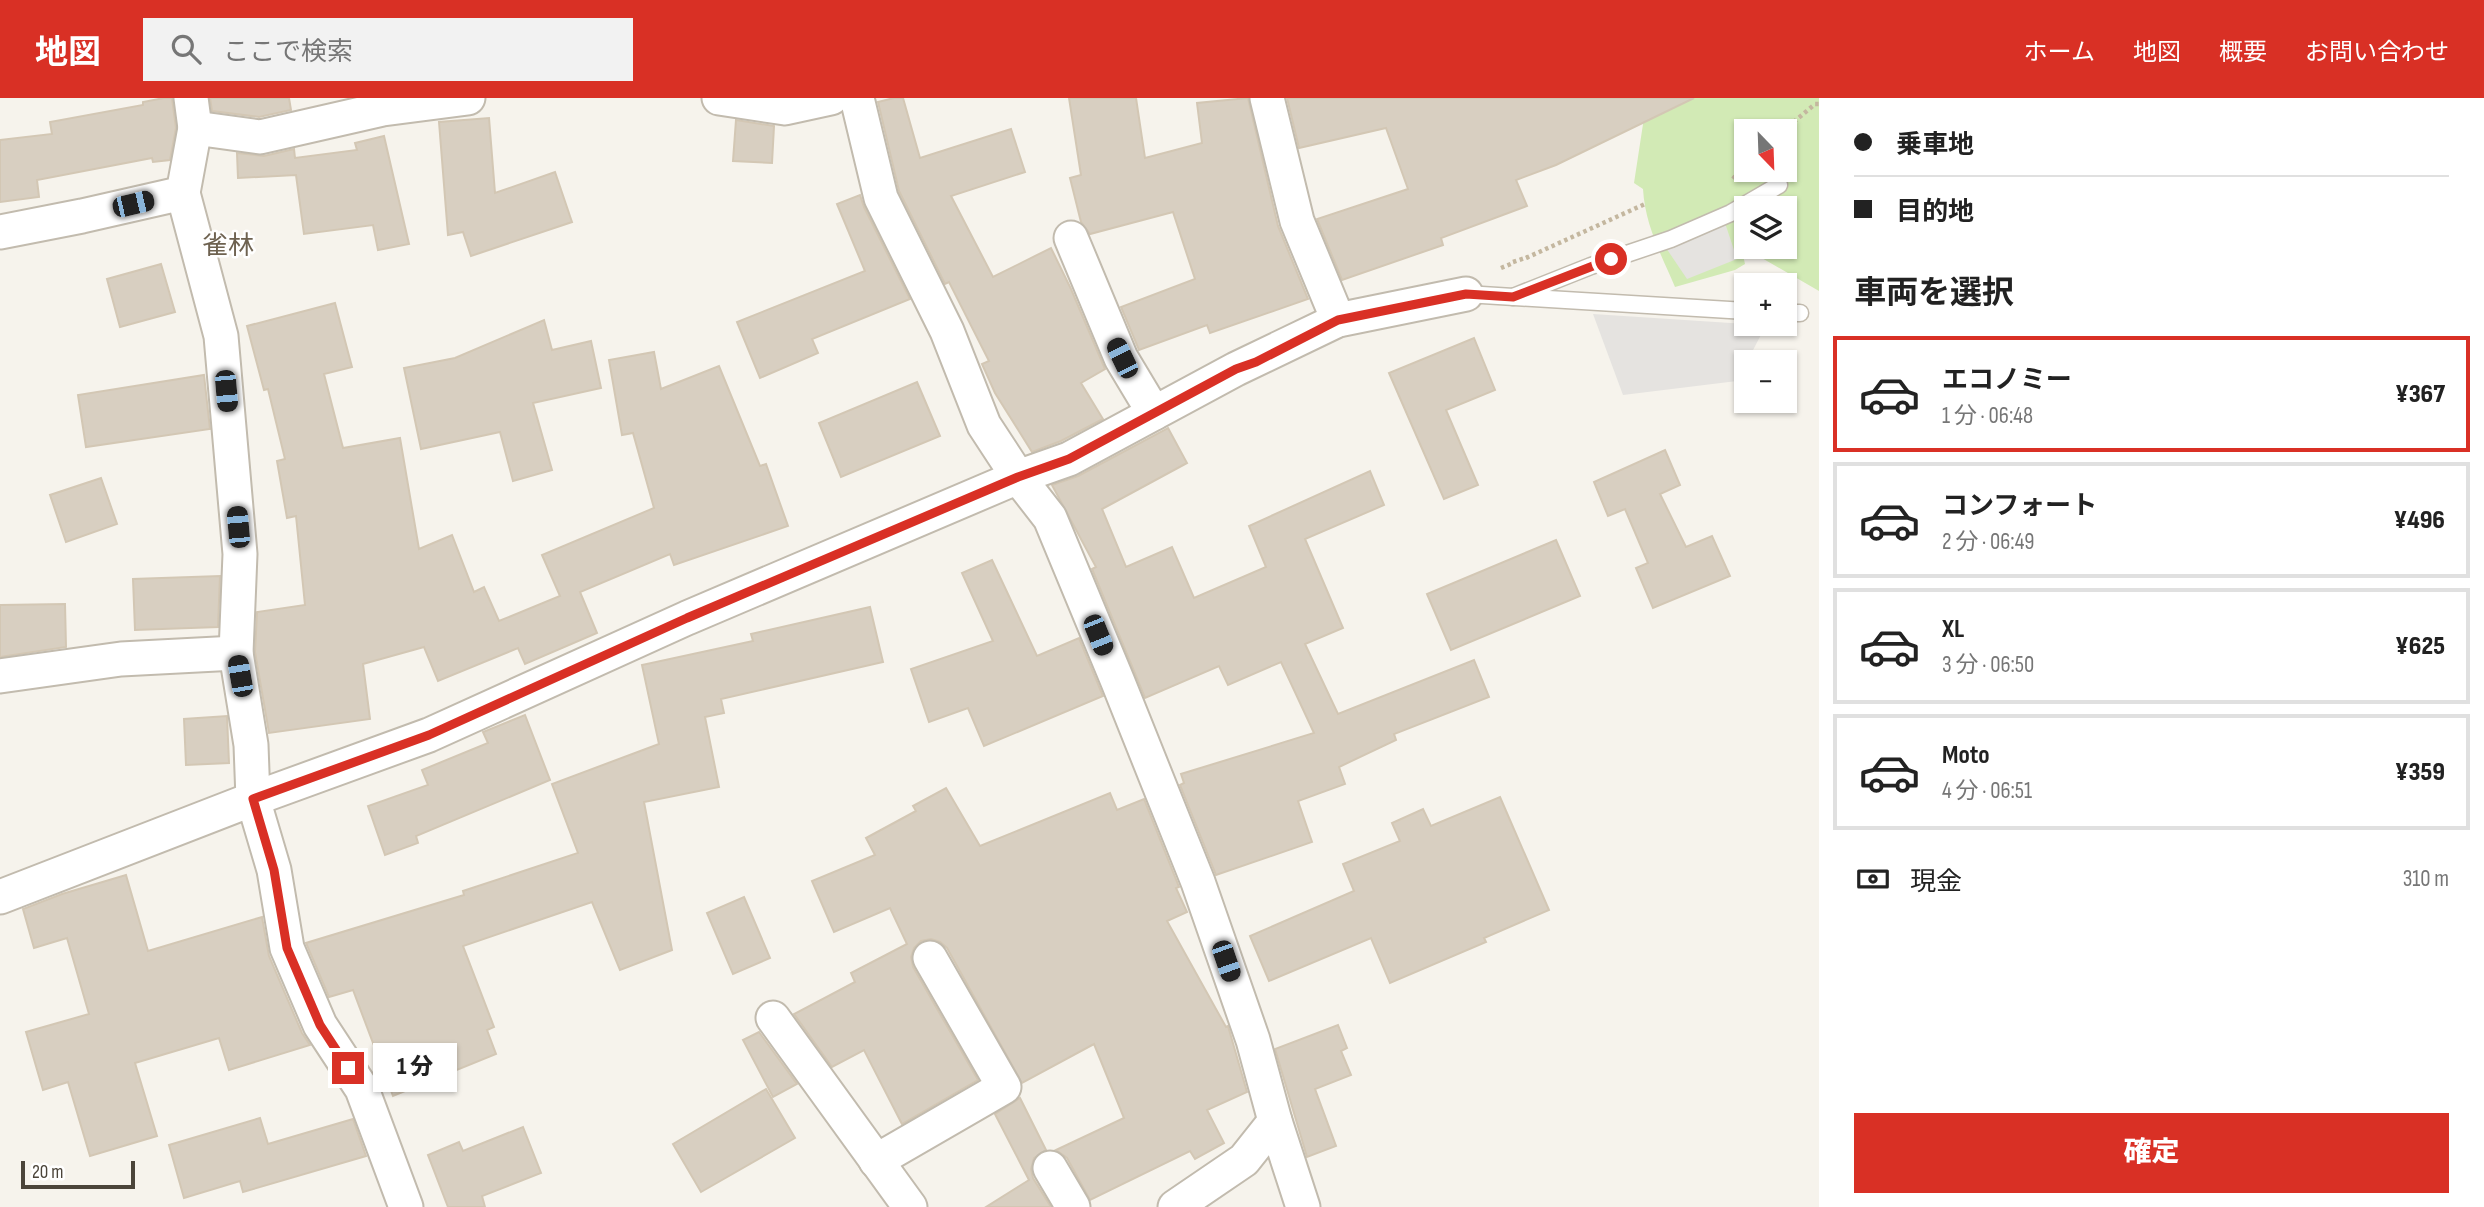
<!DOCTYPE html>
<html lang="ja">
<head>
<meta charset="utf-8">
<style>
	:root { --surface:#fff; --page:#f2f2f2; --text:#222; --muted:#767676; --line:#e0e0e0; --accent:#d93025 }
	body { margin:0; font-family:"Sofia Sans Condensed","Noto Sans JP",sans-serif; background:var(--page); color:var(--text); height:100vh; display:flex; flex-direction:column; font-size:26px; white-space:nowrap }
	* { box-sizing:border-box; margin:0 }
	p { font-size:23px; color:var(--muted) }
	.icon { flex:none; width:38px; height:38px; fill:none; stroke:currentColor; stroke-width:2; stroke-linecap:round; stroke-linejoin:round }
	.map { position:relative; flex:1; overflow:hidden }
	.panel { display:flex; flex-direction:column; background:var(--surface); width:665px }
	.panel>* { flex:none }
	.banner { display:grid; align-content:center; height:154px; padding:0 35px; background:var(--surface) }
	.needle { width:46px; rotate:157deg }
	.buttons { position:absolute; left:1734px; top:21px; display:grid; gap:14px }
	.buttons a { display:grid; place-items:center; width:63px; height:63px; border-radius:0px; background:var(--surface); box-shadow:0 2px 5px #0004; font-size:35px }
	.scale { position:absolute; left:21px; bottom:18px; width:114px; box-sizing:border-box; padding-left:7px; border:4px solid #4b4439; border-top:0; font-size:19px; line-height:24px; white-space:nowrap; color:#4b4439; -webkit-text-stroke:5px #fff; paint-order:stroke }
	.end { position:absolute; width:32px; height:32px; margin:-16px; border:9px solid #d93025; background:#fff; box-shadow:0 0 0 4px #fff }
	.from { border-radius:50% }
	.bubble { position:absolute; height:49px; border-radius:0px; background:var(--surface); box-shadow:0 2px 5px #0004; font-size:23px; font-weight:800; line-height:49px; text-align:center }
	.car { position:absolute; width:21px; height:42px; margin:-21px -10px; border-radius:9px; box-shadow:0 0 5px 2px #0007; background:linear-gradient(#222 24%,#8ab4d8 0 40%,#222 0 76%,#8ab4d8 0 86%,#222 0) }
	.banner b { display:flex; align-items:center; gap:24px; height:66px; font-size:26px }
	.banner b+b { border-top:2px solid var(--line) }
	.banner i { width:18px; height:18px; background:var(--text) }
	ul { padding:0; list-style:none }
	li { display:flex; align-items:center; gap:21px; height:116px; margin:0 14px 10px; padding:0 21px; border:4px solid var(--line); border-radius:0px }
	li div { flex:1 }
	li b { display:block; font-size:26px }
	li em { font-style:normal; font-weight:800 }
	li.current { border-color:var(--accent) }
	li>.icon { width:63px; height:63px; stroke-width:1.5 }
	h2 { padding:0 35px; font-size:32px; line-height:84px }
	.pay { display:flex; align-items:center; gap:18px; height:77px; padding:0 35px; font-size:26px }
	.pay p { margin-inline-start:auto }
	.cta { display:flex; gap:14px; margin-top:auto; padding:14px 35px }
	.cta a { flex:1; height:80px; border-radius:0px; background:var(--accent); color:#fff; font-size:28px; font-weight:800; line-height:80px; text-align:center }
	header { display:flex; align-items:center; gap:42px; box-sizing:border-box; height:98px; padding:0 35px; background:var(--accent); color:#fff }
	header strong { font-size:33px }
	nav { display:flex; gap:38px; margin-inline-start:auto; font-size:24px }
	.search { width:490px; height:63px; background:var(--page); display:flex; align-items:center; gap:18px; box-sizing:border-box; padding:0 24px; border-radius:0px; color:var(--muted); font-size:26px }
	main { display:flex; flex:1; min-height:0 }
	.map>svg:first-child { display:block }
	.green { fill:#d2eab5; fill-rule:evenodd }
	.parking { fill:#e5e3e0 }
	.building { fill:#d8cfc1; stroke:#d3c7b4; stroke-width:2 }
	.lines { fill:none; stroke-linecap:round; stroke-linejoin:round }
	.service-casing { stroke:#c2bbae; stroke-width:19 }
	.minor-casing { stroke:#c2bbae; stroke-width:37 }
	.path { stroke:#c4b79f; stroke-width:4.5; stroke-dasharray:3.5 3.5; stroke-linecap:butt }
	.service { stroke:#fff; stroke-width:16 }
	.minor { stroke:#fff; stroke-width:33 }
	.route { stroke:#d93025; stroke-width:9 }
	.labels { text-anchor:middle; stroke-width:5; stroke-linejoin:round; paint-order:stroke }
	.quarter-label { font-size:26px; fill:#6e6250; stroke:#fff }
</style>
</head>
<body>
<header>
<strong>地図</strong>
<div class="search"><svg class="icon" aria-label="search" viewBox="0 0 24 24"><circle cx="10" cy="10" r="6"/><path d="M15 15l6 6"/></svg>ここで検索</div>
<nav><a>ホーム</a><a>地図</a><a>概要</a><a>お問い合わせ</a></nav>
</header>
<main>
<div class="map">
<svg width="1819" height="1109" viewBox="0 0 1819 1109">
	<rect width="100%" height="100%" fill="#f6f3ec"/>
	<path class="green" d="M1647,0h172v193l-78,-45 4,18 -10,6 -60,17c-14,-33 -30,-62 -32,-98l-9,-6zM1746,33h39v39h-39zM1746,110h39v39h-39z"/>
	<g class="parking">
		<polygon points="1720,110 1737,161 1687,181 1658,138"/>
		<polygon points="1593,216 1746,226 1766,227 1737,283 1623,297"/>
	</g>
	<g class="building">
		<polygon points="164,0 172,0 176,30 170,62 153,64 152,60 37,82 39,99 0,104 0,42 52,36 50,24 143,7 143,4"/>
		<polygon points="210,0 289,0 291,12 259,19 212,13"/>
		<polygon points="894,0 903,0 920,60 1011,31 1025,74 951,98 993,179 1051,150 1071,191 1105,271 1081,285 1103,321 1061,343 1032,354 995,295 982,266 989,263 949,184 945,186 899,93 878,4"/>
		<polygon points="1069,0 1136,0 1145,60 1202,45 1197,5 1248,0 1278,128 1308,201 1210,235 1207,227 1139,252 1121,209 1195,181 1173,114 1090,136 1081,124 1070,80 1081,77"/>
		<polygon points="1287,0 1694,0 1556,67 1516,82 1527,108 1441,140 1443,147 1342,182 1317,121 1408,91 1386,30 1299,50"/>
		<polygon points="489,20 495,95 555,74 572,124 471,158 463,134 448,137 439,24"/>
		<polygon points="736,22 774,28 772,65 733,63"/>
		<polygon points="384,38 409,146 378,152 373,127 304,136 296,77 238,80 237,55 264,58 294,51 295,60 357,52 355,45"/>
		<polygon points="860,97 864,109 910,201 812,241 818,255 760,280 737,224 865,173 837,106"/>
		<polygon points="161,166 175,214 120,229 107,181"/>
		<polygon points="335,205 352,269 324,276 343,350 400,340 419,451 452,437 474,494 484,489 499,523 560,498 542,457 654,410 633,335 622,337 609,262 654,254 661,291 719,268 760,368 766,366 788,428 674,467 670,456 580,494 597,535 525,566 518,550 438,583 424,549 363,566 370,621 269,635 255,554 257,514 305,507 296,418 287,420 277,363 285,361 268,291 264,292 247,228"/>
		<polygon points="544,222 552,252 591,243 601,290 533,305 552,372 513,383 500,334 421,351 404,270 455,260"/>
		<polygon points="1474,240 1495,292 1446,312 1478,387 1444,401 1389,275"/>
		<polygon points="204,277 210,331 86,349 78,297"/>
		<polygon points="917,284 940,338 841,379 819,325"/>
		<polygon points="1168,330 1187,365 1102,411 1126,469 1172,449 1194,500 1266,469 1249,428 1370,373 1384,407 1305,441 1343,530 1305,546 1338,616 1474,562 1489,599 1394,636 1396,642 1339,669 1345,686 1298,703 1312,744 1216,777 1180,687 1184,685 1181,676 1314,635 1281,564 1228,587 1219,568 1145,600 1092,471 1096,469 1052,387 1078,378"/>
		<polygon points="1665,352 1680,387 1660,396 1686,449 1712,438 1730,478 1653,510 1636,470 1648,465 1625,411 1608,418 1594,384"/>
		<polygon points="101,380 117,426 66,444 50,397"/>
		<polygon points="1556,442 1580,498 1451,552 1427,496"/>
		<polygon points="992,462 1037,558 1079,540 1103,598 984,648 968,610 929,624 911,571 993,543 962,475"/>
		<polygon points="220,478 218,529 135,532 133,481"/>
		<polygon points="65,506 66,549 0,559 0,507"/>
		<polygon points="870,509 883,564 721,601 724,615 705,619 719,689 644,704 672,852 620,872 592,804 463,848 494,929 487,932 496,956 393,998 353,892 329,899 306,845 464,797 463,793 578,755 552,686 659,646 642,567 753,543 751,536"/>
		<polygon points="525,617 550,682 416,738 418,745 385,757 368,708 428,687 422,672 488,645 483,634"/>
		<polygon points="227,618 229,665 186,667 184,621"/>
		<polygon points="946,690 980,748 1110,695 1117,712 1144,701 1179,789 1176,790 1187,814 1167,823 1226,929 1228,928 1247,994 1207,1012 1224,1045 1195,1061 1190,1053 1090,1102 1067,1060 1056,1052 1124,1020 1094,946 1022,985 947,850 940,844 931,841 921,843 914,850 911,859 913,869 978,982 902,1026 864,952 832,969 794,916 855,884 851,875 907,846 890,810 834,834 812,783 875,757 866,740 916,713 913,708"/>
		<polygon points="1500,699 1549,812 1484,840 1486,844 1390,885 1371,840 1269,883 1250,838 1354,793 1343,766 1400,743 1392,725 1423,711 1431,728"/>
		<polygon points="126,777 148,853 262,819 269,858 302,935 310,947 229,972 219,940 135,965 157,1038 90,1058 68,984 43,992 26,934 89,916 67,840 34,850 23,811 62,796"/>
		<polygon points="744,799 770,860 733,876 707,815"/>
		<polygon points="1338,927 1347,950 1341,953 1351,977 1315,991 1336,1048 1307,1059 1275,951"/>
		<polygon points="759,934 797,986 773,999 743,942"/>
		<polygon points="766,991 795,1040 701,1094 673,1046"/>
		<polygon points="1020,1000 1046,1052 1034,1060 1031,1071 1033,1080 1051,1109 986,1109 1029,1082 995,1016"/>
		<polygon points="260,1020 268,1046 353,1021 366,1058 243,1094 240,1083 184,1100 169,1047"/>
		<polygon points="523,1029 541,1075 482,1098 485,1109 448,1109 428,1057 459,1044 463,1053"/>
	</g>
	<g class="lines">
		<defs>
			<g id="service">
				<polyline points="1466,196 1746,213"/>
				<polyline points="1513,199 1591,168 1671,141 1731,115 1779,87"/>
				<polyline points="1785,215 1800,215"/>
			</g>
			<g id="minor">
				<polyline points="191,0 195,30"/>
				<polyline points="719,0 785,10 831,0"/>
				<polyline points="857,0 881,100 947,233 984,327 1018,379 1050,420 1118,584 1198,784 1253,942 1275,1023 1303,1109"/>
				<polyline points="1267,0 1297,123 1338,222"/>
				<polyline points="183,95 221,238 240,456 236,555 251,647 253,701 274,772 287,850 320,927 362,991 406,1109"/>
				<polyline points="0,134 82,118 183,95 195,30 260,39 383,11 468,0"/>
				<polyline points="1071,140 1121,260 1154,315"/>
				<polyline points="0,578 121,561 236,555"/>
				<polyline points="0,799 253,701 429,637 687,520 1018,379 1069,361 1236,271 1338,222 1466,196"/>
				<polyline points="773,920 910,1109"/>
				<polyline points="876,1063 1004,989 930,860"/>
				<polyline points="1050,1070 1073,1109"/>
				<polyline points="1175,1109 1244,1062 1275,1023"/>
			</g>
		</defs>
		<use href="#service" class="service-casing"/>
		<use href="#minor" class="minor-casing"/>
		<g class="path">
			<polyline points="1783,33 1815,6 1819,6"/>
			<polyline points="1733,81 1746,65"/>
			<polyline points="1526,160 1645,106"/>
			<polyline points="1513,164 1528,159"/>
			<polyline points="1501,170 1513,165"/>
		</g>
		<use href="#service" class="service"/>
		<use href="#minor" class="minor"/>
	</g>
	<g class="lines">
		<polyline class="route" points="348,970 320,927 287,850 274,772 253,701 429,637 687,520 1018,379 1069,361 1236,271 1256,264 1338,222 1466,196 1513,199 1611,161"/>
	</g>
	<g class="labels">
		<g class="quarter-label">
			<text x="228" y="156">雀林</text>
		</g>
	</g>
</svg>
<div class="buttons">
<a><svg class="needle" viewBox="-14 -14 28 28"><path d="M0-13l5 13h-10z" fill="#e53935"/><path d="M0 13l5-13h-10z" fill="#767676"/></svg></a>
<a><svg class="icon" aria-label="layers" viewBox="0 0 24 24"><path d="M12 4l9 5-9 5-9-5zM3 14l9 5 9-5"/></svg></a>
<a>+</a>
<a>−</a>
</div>
<div class="scale">20 m</div>
<i class="end from" style="left:1611px;top:161px"></i>
<i class="end" style="left:348px;top:970px"></i>
<div class="bubble" style="left:373px;top:945px;width:84px">1 分</div>
<i class="car" style="left:133px;top:106px;rotate:77deg"></i>
<i class="car" style="left:1122px;top:260px;rotate:334deg"></i>
<i class="car" style="left:226px;top:293px;rotate:175deg"></i>
<i class="car" style="left:238px;top:429px;rotate:355deg"></i>
<i class="car" style="left:1098px;top:537px;rotate:158deg"></i>
<i class="car" style="left:240px;top:578px;rotate:350deg"></i>
<i class="car" style="left:1226px;top:863px;rotate:161deg"></i>
</div>
<section class="panel">
<div class="banner">
<b><i class="from"></i>乗車地</b>
<b><i></i>目的地</b>
</div>
<h2>車両を選択</h2>
<ul>
<li class="current"><svg class="icon" aria-label="car" viewBox="0 0 24 24"><path d="M5 17H2v-5l4-1 3-4h7l3 4 3 1v5h-3M9 17h6M6 11h13"/><circle cx="7" cy="17" r="2"/><circle cx="17" cy="17" r="2"/></svg><div><b>エコノミー</b><p>1 分 · 06:48</p></div><em>¥367</em></li>
<li><svg class="icon" aria-label="car" viewBox="0 0 24 24"><path d="M5 17H2v-5l4-1 3-4h7l3 4 3 1v5h-3M9 17h6M6 11h13"/><circle cx="7" cy="17" r="2"/><circle cx="17" cy="17" r="2"/></svg><div><b>コンフォート</b><p>2 分 · 06:49</p></div><em>¥496</em></li>
<li><svg class="icon" aria-label="car" viewBox="0 0 24 24"><path d="M5 17H2v-5l4-1 3-4h7l3 4 3 1v5h-3M9 17h6M6 11h13"/><circle cx="7" cy="17" r="2"/><circle cx="17" cy="17" r="2"/></svg><div><b>XL</b><p>3 分 · 06:50</p></div><em>¥625</em></li>
<li><svg class="icon" aria-label="car" viewBox="0 0 24 24"><path d="M5 17H2v-5l4-1 3-4h7l3 4 3 1v5h-3M9 17h6M6 11h13"/><circle cx="7" cy="17" r="2"/><circle cx="17" cy="17" r="2"/></svg><div><b>Moto</b><p>4 分 · 06:51</p></div><em>¥359</em></li>
</ul>
<div class="pay"><svg class="icon" aria-label="cash" viewBox="0 0 24 24"><path d="M3 7h18v10H3z"/><circle cx="12" cy="12" r="2"/></svg>現金<p>310 m</p></div>
<div class="cta"><a>確定</a></div>
</section>
</main>
</body>
</html>
